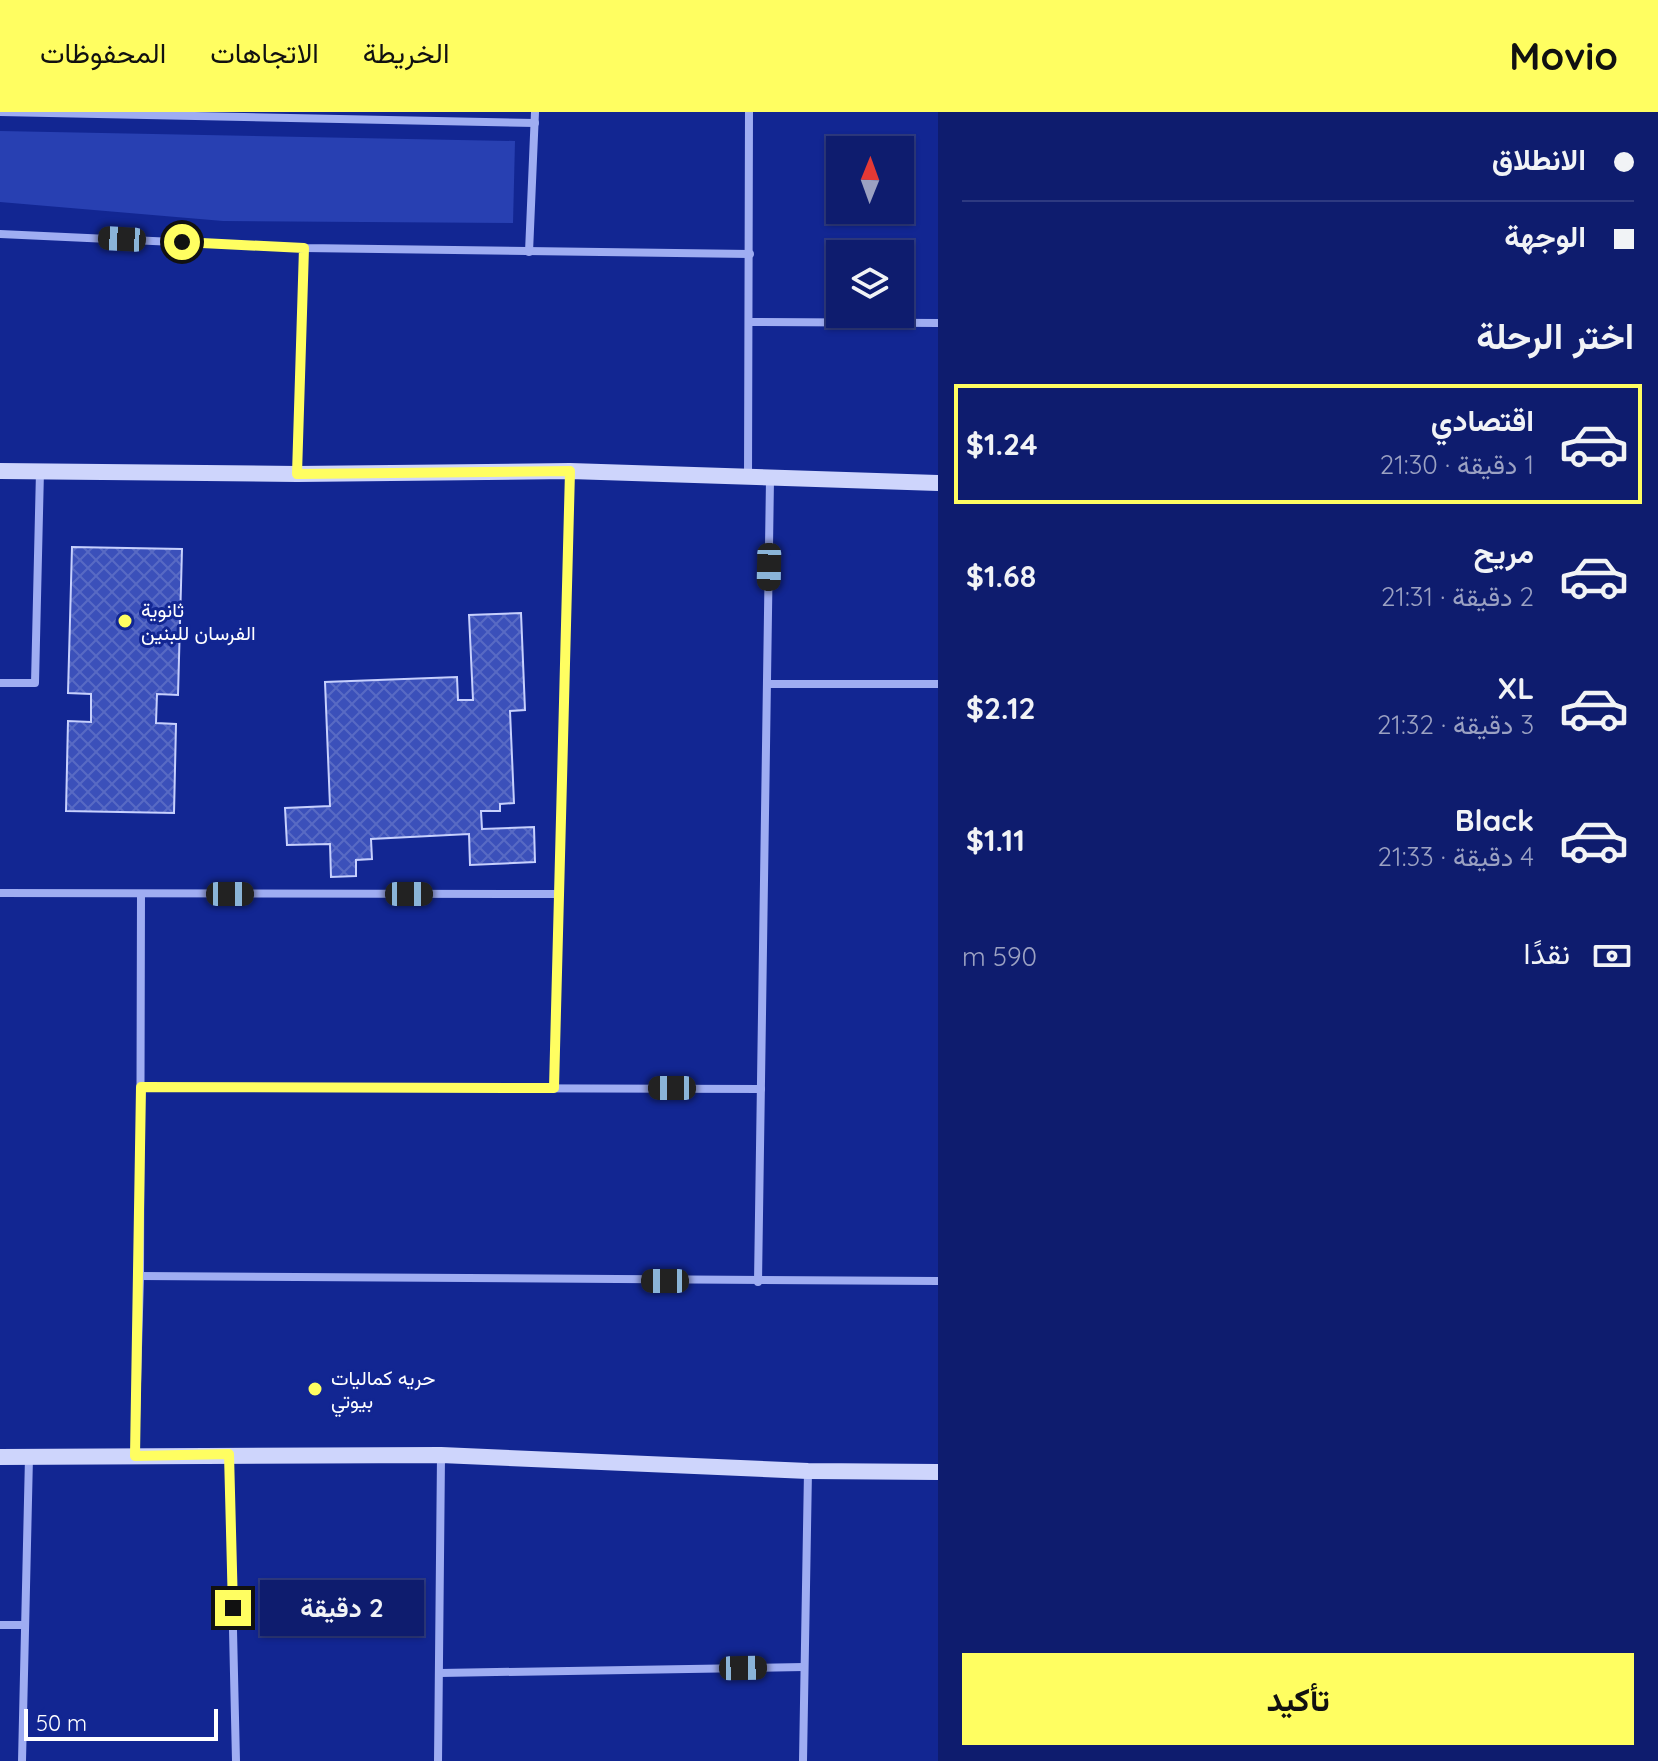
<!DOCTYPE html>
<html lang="ar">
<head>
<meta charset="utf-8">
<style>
	:root { --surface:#0e1c6e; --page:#1c2976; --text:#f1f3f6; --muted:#9ba1c2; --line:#2e3a81; --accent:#fffe61 }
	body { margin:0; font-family:Quicksand,Vazirmatn,sans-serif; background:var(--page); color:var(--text); direction:rtl; height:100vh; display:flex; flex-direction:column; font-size:30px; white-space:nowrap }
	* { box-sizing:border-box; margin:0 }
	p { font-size:26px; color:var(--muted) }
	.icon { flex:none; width:44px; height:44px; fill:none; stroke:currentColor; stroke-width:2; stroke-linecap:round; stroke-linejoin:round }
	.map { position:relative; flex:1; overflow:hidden; direction:ltr }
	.side { display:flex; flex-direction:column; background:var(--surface); width:720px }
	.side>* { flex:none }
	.guide { display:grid; align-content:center; height:176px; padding:0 24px; background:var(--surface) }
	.needle { width:52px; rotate:1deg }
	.controls { position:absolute; left:826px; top:24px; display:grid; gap:16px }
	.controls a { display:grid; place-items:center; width:88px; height:88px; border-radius:0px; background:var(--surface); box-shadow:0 2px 6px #0004,0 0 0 2px var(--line); font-size:40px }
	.scale { position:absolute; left:24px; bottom:20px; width:194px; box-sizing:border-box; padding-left:8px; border:4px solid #fff; border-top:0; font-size:22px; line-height:28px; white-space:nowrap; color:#fff; -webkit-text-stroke:6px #122692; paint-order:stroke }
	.end { position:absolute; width:36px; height:36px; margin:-18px; border:10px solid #fffe61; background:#111; box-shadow:0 0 0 4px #111 }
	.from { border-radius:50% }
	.bubble { position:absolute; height:56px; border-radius:0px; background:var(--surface); box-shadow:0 2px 6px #0004,0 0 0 2px var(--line); font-size:26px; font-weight:700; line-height:56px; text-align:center; direction:rtl }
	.car { position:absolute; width:24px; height:48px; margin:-24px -12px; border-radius:10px; box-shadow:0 0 6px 2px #0007; background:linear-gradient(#222 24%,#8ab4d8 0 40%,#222 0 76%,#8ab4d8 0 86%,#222 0) }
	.guide b { display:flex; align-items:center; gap:28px; height:76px; font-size:30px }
	.guide b+b { border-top:2px solid var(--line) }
	.guide i { width:20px; height:20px; background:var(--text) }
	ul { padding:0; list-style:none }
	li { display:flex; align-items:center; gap:24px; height:120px; margin:0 16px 12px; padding:0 8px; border:4px solid transparent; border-radius:0px }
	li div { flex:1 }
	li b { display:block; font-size:30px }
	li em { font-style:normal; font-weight:700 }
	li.selected { border-color:var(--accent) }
	li>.icon { width:72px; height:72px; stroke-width:1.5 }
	h2 { padding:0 24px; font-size:36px; line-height:96px }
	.pay { display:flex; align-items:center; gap:20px; height:88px; padding:0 24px; font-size:30px }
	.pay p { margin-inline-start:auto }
	.button { display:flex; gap:16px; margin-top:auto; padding:16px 24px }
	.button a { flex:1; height:92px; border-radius:0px; background:var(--accent); color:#111; font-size:32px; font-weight:700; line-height:92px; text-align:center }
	header { display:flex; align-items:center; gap:48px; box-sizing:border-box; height:112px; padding:0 40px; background:var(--accent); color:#111 }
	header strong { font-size:38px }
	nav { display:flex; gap:44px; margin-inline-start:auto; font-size:28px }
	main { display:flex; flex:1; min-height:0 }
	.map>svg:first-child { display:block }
	.green { fill:#2840b2 }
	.building { fill:url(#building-cross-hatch); stroke:#c7d0fd; stroke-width:2 }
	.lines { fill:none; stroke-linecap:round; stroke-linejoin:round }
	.street { stroke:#9fadf2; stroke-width:8 }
	.secondary { stroke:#ced5fc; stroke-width:16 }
	.route { stroke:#fffe61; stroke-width:10 }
	.poi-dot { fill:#fffe61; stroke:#122692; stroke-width:3 }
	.labels { text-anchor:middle; stroke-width:6; stroke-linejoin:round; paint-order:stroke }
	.poi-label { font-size:20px; fill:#fff; stroke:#122692; text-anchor:start }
</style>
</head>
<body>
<header>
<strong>Movio</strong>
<nav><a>الخريطة</a><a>الاتجاهات</a><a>المحفوظات</a></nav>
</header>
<main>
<section class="side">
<div class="guide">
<b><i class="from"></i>الانطلاق</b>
<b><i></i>الوجهة</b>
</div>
<h2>اختر الرحلة</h2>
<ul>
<li class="selected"><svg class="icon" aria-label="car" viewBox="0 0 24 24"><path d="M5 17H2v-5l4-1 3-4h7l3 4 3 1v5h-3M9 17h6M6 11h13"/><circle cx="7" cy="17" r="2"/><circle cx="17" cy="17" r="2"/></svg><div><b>اقتصادي</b><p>1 دقيقة · 21:30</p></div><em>$1.24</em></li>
<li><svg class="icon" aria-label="car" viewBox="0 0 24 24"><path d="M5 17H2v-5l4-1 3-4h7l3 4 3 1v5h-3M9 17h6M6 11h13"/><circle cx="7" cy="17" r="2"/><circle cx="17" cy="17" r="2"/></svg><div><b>مريح</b><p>2 دقيقة · 21:31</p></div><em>$1.68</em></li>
<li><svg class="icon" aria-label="car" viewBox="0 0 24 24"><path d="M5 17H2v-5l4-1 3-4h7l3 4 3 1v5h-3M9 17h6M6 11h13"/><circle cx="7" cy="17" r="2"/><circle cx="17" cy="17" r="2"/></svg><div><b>XL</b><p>3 دقيقة · 21:32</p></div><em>$2.12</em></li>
<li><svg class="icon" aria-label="car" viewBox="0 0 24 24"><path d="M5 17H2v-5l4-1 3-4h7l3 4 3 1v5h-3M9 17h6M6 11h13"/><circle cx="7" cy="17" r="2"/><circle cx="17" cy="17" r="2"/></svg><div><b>Black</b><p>4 دقيقة · 21:33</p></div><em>$1.11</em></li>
</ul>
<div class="pay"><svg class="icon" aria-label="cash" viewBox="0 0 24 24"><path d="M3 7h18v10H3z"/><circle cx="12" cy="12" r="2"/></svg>نقدًا<p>590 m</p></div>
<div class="button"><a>تأكيد</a></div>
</section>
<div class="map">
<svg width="938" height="1649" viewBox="0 0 938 1649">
	<defs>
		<pattern id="building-cross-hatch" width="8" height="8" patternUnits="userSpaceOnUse" patternTransform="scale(2)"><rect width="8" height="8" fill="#3b50ba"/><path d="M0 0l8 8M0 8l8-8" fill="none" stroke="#586ac4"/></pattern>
	</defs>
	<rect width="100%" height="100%" fill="#122692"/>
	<polygon class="green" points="0,19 515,29 513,111 223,109 0,90"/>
	<g class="building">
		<polygon points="72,435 182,437 178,583 157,582 156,611 176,612 174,701 66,699 68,609 91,610 91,582 68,581"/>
		<polygon points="521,501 525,598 510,599 514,691 500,692 500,699 481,699 482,717 534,715 535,750 470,753 469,722 371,727 372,747 356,748 356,764 331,765 330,732 287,733 285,696 330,694 325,570 457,565 458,588 473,588 469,503"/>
	</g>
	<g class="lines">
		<g class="street">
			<polyline points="0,0 535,11"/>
			<polyline points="0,122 304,136 750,142"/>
			<polyline points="529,140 535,0"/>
			<polyline points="750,210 938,211"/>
			<polyline points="297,362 304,136"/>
			<polyline points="748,365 749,0"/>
			<polyline points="0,571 35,571 40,359"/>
			<polyline points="767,572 938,572"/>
			<polyline points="0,781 559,782"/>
			<polyline points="141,975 761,977"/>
			<polyline points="554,976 570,359"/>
			<polyline points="140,1164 938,1169"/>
			<polyline points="758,1170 770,367"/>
			<polyline points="229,1343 236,1649"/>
			<polyline points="135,1344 140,1164 141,782"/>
			<polyline points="0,1513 23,1513"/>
			<polyline points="440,1561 804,1555"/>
			<polyline points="22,1649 29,1345"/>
			<polyline points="438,1649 441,1344"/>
			<polyline points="803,1649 808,1359"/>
		</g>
		<g class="secondary">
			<polyline points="0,359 297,362 570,359 938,371"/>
			<polyline points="0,1345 441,1343 808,1359 938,1360"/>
		</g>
	</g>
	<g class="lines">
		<polyline class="route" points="182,130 304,136 297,362 570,359 554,976 141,975 135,1344 229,1342 233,1496"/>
	</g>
	<g class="poi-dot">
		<circle cx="125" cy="509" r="8"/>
		<circle cx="315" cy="1277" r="8"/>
	</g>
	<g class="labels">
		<g class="poi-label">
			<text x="141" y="505">ثانوية<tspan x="141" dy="23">الفرسان للبنين</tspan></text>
			<text x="331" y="1273">حريه كماليات<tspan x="331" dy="23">بيوتي</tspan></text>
		</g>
	</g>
</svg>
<div class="controls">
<a><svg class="needle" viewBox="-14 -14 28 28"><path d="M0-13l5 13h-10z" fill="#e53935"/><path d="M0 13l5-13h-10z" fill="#9ba1c2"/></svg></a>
<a><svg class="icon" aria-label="layers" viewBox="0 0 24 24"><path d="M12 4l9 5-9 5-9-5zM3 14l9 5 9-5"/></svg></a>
</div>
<div class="scale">50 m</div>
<i class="end from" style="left:182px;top:130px"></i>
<i class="end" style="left:233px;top:1496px"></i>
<div class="bubble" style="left:260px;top:1468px;width:164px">2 دقيقة</div>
<i class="car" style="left:122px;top:127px;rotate:273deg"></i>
<i class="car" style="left:769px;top:455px;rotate:181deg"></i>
<i class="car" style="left:230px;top:782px;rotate:90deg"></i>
<i class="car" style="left:409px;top:782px;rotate:90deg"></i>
<i class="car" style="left:672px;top:976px;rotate:270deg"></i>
<i class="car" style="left:665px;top:1169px;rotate:270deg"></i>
<i class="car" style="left:743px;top:1556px;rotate:89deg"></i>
</div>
</main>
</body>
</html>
